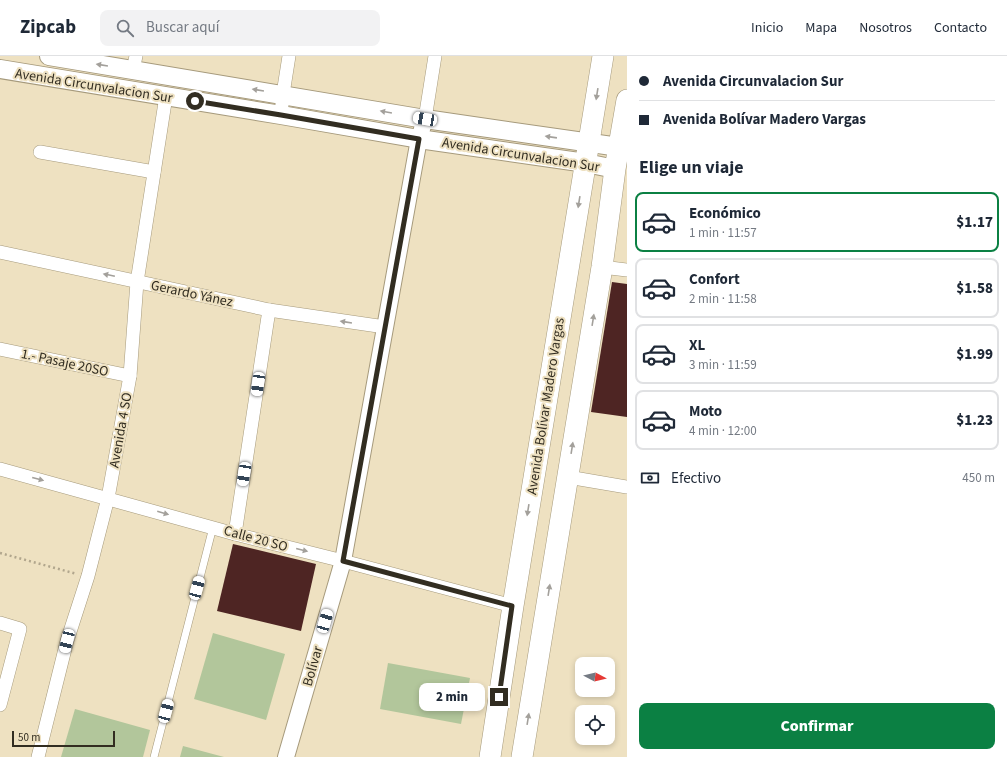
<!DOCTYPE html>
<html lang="es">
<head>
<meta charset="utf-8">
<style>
	:root { --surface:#fff; --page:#f2f2f3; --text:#1f2937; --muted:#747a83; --line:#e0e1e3; --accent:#0b8043 }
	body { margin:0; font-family:"Source Sans 3",sans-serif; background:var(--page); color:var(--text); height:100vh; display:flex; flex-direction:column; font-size:15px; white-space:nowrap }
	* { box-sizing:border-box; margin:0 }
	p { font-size:13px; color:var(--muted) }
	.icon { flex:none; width:22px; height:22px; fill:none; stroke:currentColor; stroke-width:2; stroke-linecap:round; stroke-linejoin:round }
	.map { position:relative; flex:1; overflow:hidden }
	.details { display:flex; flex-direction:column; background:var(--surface); width:380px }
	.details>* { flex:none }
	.hud { display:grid; align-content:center; height:88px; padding:0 12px; background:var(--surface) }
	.needle { width:26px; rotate:97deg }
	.fabs { position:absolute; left:575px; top:601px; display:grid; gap:8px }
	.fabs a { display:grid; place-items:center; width:40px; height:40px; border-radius:8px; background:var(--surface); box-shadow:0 2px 6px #0003; font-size:20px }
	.scale { position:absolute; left:12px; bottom:10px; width:103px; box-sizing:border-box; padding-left:4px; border:2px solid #322d21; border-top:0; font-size:11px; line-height:14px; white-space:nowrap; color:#322d21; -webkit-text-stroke:3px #eee1c1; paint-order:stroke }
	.end { position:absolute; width:18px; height:18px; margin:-9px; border:5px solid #322d21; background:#fff; box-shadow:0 0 0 2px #fff }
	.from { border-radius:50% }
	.bubble { position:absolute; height:28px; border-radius:8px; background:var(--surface); box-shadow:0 2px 6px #0003; font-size:13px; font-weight:800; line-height:28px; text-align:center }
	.car { position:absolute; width:12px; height:24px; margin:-12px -6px; border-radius:5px; box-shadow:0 0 3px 1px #0007; background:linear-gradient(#fff 24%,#345 0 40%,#fff 0 76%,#345 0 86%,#fff 0) }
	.hud b { display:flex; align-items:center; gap:14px; height:38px; font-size:15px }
	.hud b+b { border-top:1px solid var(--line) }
	.hud i { width:10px; height:10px; background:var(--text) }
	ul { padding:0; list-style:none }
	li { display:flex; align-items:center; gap:12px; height:60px; margin:0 8px 6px; padding:0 4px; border:2px solid var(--line); border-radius:8px }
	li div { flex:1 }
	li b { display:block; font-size:15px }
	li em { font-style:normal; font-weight:800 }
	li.on { border-color:var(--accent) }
	li>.icon { width:36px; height:36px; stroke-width:1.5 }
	h2 { padding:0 12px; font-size:18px; line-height:48px }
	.pay { display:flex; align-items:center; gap:10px; height:44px; padding:0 12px; font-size:15px }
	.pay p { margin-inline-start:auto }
	.cta { display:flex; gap:8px; margin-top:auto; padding:8px 12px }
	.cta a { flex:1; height:46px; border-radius:8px; background:var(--accent); color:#fff; font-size:16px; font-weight:800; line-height:46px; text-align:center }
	header { display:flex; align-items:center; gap:24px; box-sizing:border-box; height:56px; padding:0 20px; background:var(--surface); border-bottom:1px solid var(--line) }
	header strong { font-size:19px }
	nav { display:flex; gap:22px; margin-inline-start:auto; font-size:14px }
	.search { width:280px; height:36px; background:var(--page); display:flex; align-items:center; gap:10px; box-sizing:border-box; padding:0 14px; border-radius:8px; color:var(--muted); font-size:15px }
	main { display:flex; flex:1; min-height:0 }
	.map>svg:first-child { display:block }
	.green { fill:#b2c69b }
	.building { fill:#4e2523 }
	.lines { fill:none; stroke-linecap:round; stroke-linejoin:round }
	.service-casing { stroke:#a69a7c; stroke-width:8 }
	.minor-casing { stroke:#a69a7c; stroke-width:14 }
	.tertiary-casing { stroke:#a69a7c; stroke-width:18 }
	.secondary-casing { stroke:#a69a7c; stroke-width:20 }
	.primary-casing { stroke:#a69a7c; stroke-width:22 }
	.path { stroke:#b1a68d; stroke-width:2.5; stroke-dasharray:2 3; stroke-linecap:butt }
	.service { stroke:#fff; stroke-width:7 }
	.minor { stroke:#fff; stroke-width:13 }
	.tertiary { stroke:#fff; stroke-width:16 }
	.secondary { stroke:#fff; stroke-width:18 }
	.primary { stroke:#fff; stroke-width:21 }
	.oneway { fill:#a3a09b }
	.route { stroke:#322d21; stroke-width:5 }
	.labels { text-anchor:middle; stroke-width:4; stroke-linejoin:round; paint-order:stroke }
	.street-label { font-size:14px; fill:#322d21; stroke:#eee1c1 }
</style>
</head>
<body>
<header>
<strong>Zipcab</strong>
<div class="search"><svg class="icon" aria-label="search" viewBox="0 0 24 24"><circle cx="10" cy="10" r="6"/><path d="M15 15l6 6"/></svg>Buscar aquí</div>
<nav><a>Inicio</a><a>Mapa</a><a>Nosotros</a><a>Contacto</a></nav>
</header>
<main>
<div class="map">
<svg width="627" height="701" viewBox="0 0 627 701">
	<rect width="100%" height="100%" fill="#eee1c1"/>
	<g class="green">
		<polygon points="213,577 285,598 266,664 194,643"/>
		<polygon points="388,607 470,622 461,668 380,653"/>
		<polygon points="75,653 150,674 143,701 61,701"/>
		<polygon points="183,690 224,701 180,701"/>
	</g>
	<g class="building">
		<polygon points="612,226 627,228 627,361 591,356"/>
		<polygon points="233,488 316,508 301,575 217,555"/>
	</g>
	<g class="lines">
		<defs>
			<polyline id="service" points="154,701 213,471"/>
			<g id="minor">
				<polyline points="133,14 136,0"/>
				<polyline points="281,59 283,38 289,0"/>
				<polyline points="425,63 435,0"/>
				<polyline points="40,96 154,116"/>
				<polyline points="0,196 269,254 385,271"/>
				<polyline points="602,211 627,214"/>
				<polyline points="0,293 130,320"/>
				<polyline points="0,413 235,478 343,505 513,550"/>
				<polyline points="568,421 627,431"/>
				<polyline points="235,478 269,254"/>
				<polyline points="0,567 20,573 0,649"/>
				<polyline points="38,701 67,585 88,520 108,442 130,320 137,226 166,40"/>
			</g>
			<polyline id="tertiary" points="286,701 343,505 419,83 425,63"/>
			<g id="secondary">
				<polyline points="49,0 425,63 619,91"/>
				<polyline points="0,13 281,59 419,83 586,107 615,113"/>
			</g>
			<g id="primary">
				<polyline points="490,701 513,550 603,0"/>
				<polyline points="522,701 602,211 615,113 627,44"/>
			</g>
		</defs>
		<use href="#service" class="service-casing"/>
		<use href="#minor" class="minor-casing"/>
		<use href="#tertiary" class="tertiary-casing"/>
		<use href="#secondary" class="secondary-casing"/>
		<use href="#primary" class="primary-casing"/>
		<polyline class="path" points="0,497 77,518"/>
		<use href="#service" class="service"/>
		<use href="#minor" class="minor"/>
		<use href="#tertiary" class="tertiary"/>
		<use href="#secondary" class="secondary"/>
		<use href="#primary" class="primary"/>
	</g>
	<defs><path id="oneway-solid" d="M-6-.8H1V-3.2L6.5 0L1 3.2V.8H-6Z"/></defs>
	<g class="oneway">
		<use href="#oneway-solid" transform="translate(102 9) rotate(-171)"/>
		<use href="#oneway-solid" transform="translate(258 34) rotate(-171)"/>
		<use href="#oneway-solid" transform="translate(597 38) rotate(99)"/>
		<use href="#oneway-solid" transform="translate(386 56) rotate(-170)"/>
		<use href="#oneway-solid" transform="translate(551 81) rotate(-172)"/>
		<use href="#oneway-solid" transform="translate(579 146) rotate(99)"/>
		<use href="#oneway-solid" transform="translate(109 219) rotate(-168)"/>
		<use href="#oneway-solid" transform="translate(593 264) rotate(-81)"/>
		<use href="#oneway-solid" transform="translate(346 266) rotate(-171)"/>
		<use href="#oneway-solid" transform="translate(572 392) rotate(-81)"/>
		<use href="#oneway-solid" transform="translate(38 423) rotate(15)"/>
		<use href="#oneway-solid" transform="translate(528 454) rotate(99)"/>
		<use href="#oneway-solid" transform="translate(163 457) rotate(16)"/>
		<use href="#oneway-solid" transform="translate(302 494) rotate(14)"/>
		<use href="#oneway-solid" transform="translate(549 534) rotate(-81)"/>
		<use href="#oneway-solid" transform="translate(528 663) rotate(-81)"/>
	</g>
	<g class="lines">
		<polyline class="route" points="195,45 281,59 419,83 343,505 512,550 499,641"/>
	</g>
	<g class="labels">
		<g class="street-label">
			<text transform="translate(94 29) rotate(9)" y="5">Avenida Circunvalacion Sur</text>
			<text transform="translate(521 98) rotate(9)" y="5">Avenida Circunvalacion Sur</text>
			<text transform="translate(192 237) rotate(12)" y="5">Gerardo Yánez</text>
			<text transform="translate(65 306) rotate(12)" y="5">1.- Pasaje 20SO</text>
			<text transform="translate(545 350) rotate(-81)" y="5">Avenida Bolívar Madero Vargas</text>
			<text transform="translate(120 374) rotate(-80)" y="5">Avenida 4 SO</text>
			<text transform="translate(256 482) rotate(15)" y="5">Calle 20 SO</text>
			<text transform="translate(312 610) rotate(-74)" y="5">Bolívar</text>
		</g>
	</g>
</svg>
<div class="fabs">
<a><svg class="needle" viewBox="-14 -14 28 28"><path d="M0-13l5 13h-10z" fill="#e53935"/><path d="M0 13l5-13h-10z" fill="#747a83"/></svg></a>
<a><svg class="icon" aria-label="locate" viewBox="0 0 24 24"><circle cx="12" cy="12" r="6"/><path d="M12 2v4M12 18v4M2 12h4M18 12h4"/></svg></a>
</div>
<div class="scale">50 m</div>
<i class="end from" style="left:195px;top:45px"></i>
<i class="end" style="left:499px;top:641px"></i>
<div class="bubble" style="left:419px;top:627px;width:66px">2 min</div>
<i class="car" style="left:425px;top:63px;rotate:280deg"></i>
<i class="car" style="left:258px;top:328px;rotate:188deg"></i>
<i class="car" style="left:244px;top:418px;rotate:189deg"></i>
<i class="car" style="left:197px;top:532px;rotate:15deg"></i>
<i class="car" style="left:325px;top:565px;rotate:16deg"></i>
<i class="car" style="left:67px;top:585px;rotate:194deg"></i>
<i class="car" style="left:166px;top:655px;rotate:15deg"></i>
</div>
<section class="details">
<div class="hud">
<b><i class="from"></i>Avenida Circunvalacion Sur</b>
<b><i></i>Avenida Bolívar Madero Vargas</b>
</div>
<h2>Elige un viaje</h2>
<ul>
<li class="on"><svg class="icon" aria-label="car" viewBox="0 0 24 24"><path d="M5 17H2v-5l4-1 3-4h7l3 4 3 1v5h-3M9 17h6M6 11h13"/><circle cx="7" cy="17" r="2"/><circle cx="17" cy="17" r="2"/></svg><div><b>Económico</b><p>1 min · 11:57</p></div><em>$1.17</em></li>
<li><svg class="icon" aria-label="car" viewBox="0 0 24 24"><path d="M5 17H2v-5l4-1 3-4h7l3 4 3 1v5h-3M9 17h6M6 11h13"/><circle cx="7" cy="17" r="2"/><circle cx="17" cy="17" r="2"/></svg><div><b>Confort</b><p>2 min · 11:58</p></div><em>$1.58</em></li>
<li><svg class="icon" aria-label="car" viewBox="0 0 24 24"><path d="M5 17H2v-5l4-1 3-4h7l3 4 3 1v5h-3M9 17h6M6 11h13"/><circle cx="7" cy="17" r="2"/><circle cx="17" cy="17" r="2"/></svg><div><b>XL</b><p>3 min · 11:59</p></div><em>$1.99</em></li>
<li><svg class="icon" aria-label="car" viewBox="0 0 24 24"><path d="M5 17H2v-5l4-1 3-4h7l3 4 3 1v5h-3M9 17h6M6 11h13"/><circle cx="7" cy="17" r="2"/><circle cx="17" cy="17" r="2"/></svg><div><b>Moto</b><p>4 min · 12:00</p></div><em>$1.23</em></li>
</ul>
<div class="pay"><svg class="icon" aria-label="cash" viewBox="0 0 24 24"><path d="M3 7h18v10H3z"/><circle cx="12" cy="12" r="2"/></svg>Efectivo<p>450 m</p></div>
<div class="cta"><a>Confirmar</a></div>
</section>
</main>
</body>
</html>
